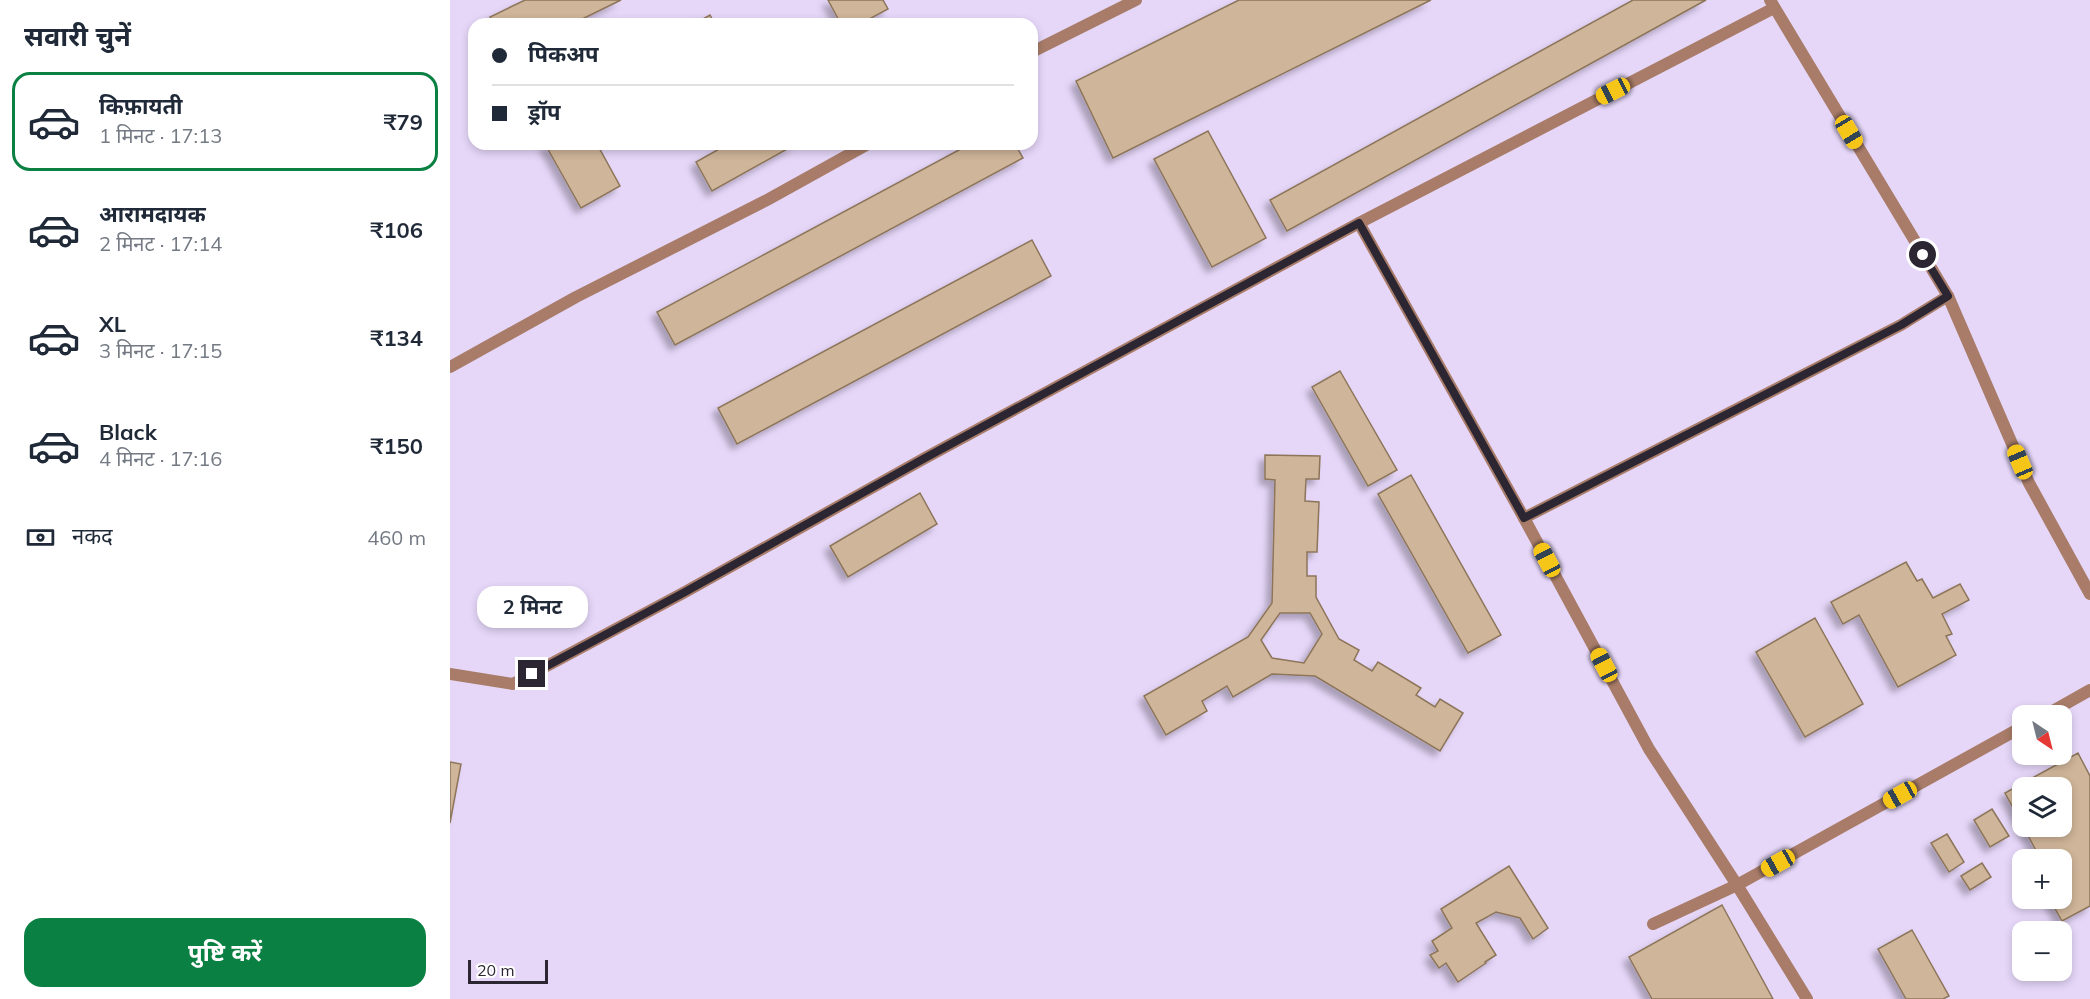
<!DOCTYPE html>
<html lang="hi">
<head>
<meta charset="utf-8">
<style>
	:root { --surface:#fff; --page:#f6f6f7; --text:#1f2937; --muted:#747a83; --line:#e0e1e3; --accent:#0b8043 }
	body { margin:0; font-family:Mulish,"Noto Sans Devanagari",sans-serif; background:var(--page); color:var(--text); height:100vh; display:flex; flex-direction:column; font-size:22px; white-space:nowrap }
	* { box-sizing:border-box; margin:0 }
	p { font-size:20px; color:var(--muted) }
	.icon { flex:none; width:33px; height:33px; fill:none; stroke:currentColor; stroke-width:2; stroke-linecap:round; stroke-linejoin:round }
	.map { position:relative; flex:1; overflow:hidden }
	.sheet { display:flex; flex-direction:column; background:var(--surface); width:450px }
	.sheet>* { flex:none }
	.guide { position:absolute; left:18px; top:18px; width:570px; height:132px; border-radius:18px; box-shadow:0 3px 9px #0003; display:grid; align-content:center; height:132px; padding:0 24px; background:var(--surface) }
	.needle { width:39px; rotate:145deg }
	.fabs { position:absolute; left:1562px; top:705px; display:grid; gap:12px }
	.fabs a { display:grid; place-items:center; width:60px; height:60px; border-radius:12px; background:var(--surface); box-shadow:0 3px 9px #0003; font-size:30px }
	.scale { position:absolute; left:18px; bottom:15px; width:80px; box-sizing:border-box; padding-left:6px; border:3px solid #2b2632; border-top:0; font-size:16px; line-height:21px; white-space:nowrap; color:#2b2632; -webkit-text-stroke:4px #fff; paint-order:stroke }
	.end { position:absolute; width:27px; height:27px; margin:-14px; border:8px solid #2b2632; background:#fff; box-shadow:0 0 0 3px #fff }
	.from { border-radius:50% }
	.bubble { position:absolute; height:42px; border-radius:18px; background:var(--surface); box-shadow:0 3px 9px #0003; font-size:20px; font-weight:700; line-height:42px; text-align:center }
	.car { position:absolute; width:18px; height:36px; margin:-18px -9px; border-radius:8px; box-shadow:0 0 4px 2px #0007; background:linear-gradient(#f5c518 24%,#345 0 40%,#f5c518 0 76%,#345 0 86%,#f5c518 0) }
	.guide b { display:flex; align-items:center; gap:21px; height:57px; font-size:22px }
	.guide b+b { border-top:2px solid var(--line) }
	.guide i { width:15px; height:15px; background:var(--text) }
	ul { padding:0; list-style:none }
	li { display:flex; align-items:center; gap:18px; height:99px; margin:0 12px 9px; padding:0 12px; border:3px solid transparent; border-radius:18px }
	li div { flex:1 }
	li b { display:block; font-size:22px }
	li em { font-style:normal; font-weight:700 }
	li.active { border-color:var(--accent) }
	li>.icon { width:54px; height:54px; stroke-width:1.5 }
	h2 { padding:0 24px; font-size:27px; line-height:72px }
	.pay { display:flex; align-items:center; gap:15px; height:66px; padding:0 24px; font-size:22px }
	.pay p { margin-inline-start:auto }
	.cta { display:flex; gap:12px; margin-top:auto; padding:12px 24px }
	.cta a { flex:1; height:69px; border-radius:18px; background:var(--accent); color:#fff; font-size:24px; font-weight:700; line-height:69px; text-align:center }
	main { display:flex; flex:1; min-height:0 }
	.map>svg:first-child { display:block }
	.building { fill:#cfb599; stroke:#8d755a; stroke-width:1.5; fill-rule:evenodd; filter:url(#shadow) }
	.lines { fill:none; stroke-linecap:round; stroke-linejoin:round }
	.service { stroke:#a87c68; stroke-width:12 }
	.minor { stroke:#a87c68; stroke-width:12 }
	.route { stroke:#2b2632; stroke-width:8 }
</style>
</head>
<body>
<main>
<section class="sheet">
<h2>सवारी चुनें</h2>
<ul>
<li class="active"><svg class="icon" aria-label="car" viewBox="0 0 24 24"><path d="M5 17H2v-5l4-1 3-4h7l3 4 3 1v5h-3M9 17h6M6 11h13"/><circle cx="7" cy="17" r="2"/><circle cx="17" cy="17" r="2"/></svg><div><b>किफ़ायती</b><p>1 मिनट · 17:13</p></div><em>₹79</em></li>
<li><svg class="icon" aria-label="car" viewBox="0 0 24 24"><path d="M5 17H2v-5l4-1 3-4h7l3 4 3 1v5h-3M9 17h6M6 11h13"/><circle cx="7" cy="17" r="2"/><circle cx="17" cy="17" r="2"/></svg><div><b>आरामदायक</b><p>2 मिनट · 17:14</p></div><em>₹106</em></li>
<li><svg class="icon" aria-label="car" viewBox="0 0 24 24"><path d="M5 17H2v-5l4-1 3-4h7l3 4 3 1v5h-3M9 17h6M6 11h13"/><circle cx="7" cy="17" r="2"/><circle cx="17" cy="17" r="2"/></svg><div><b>XL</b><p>3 मिनट · 17:15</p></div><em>₹134</em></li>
<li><svg class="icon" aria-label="car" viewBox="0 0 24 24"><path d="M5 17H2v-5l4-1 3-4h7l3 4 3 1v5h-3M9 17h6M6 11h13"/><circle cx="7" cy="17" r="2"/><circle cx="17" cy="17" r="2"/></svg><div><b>Black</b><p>4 मिनट · 17:16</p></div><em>₹150</em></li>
</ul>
<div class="pay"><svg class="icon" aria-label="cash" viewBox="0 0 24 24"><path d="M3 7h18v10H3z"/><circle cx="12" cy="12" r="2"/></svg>नकद<p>460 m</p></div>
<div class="cta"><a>पुष्टि करें</a></div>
</section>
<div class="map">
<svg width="1640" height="999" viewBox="0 0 1640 999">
	<defs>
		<filter id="shadow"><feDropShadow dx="-5.5" dy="5.5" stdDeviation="3" flood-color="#0004"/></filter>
	</defs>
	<rect width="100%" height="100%" fill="#e6d7f9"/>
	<g class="building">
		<polygon points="75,0 171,0 122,24 44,24 40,17"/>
		<polygon points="378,0 433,0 438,9 410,24 391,24"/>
		<polygon points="789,0 981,0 663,158 626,81"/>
		<polygon points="1183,0 1256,0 837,231 820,200"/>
		<polygon points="260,15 265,24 244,24"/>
		<polygon points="758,131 816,238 762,267 704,159"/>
		<polygon points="95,144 147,144 170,186 131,208"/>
		<polygon points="278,144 346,144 262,191 246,162"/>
		<polygon points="520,144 565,144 573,158 225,345 207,312"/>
		<polygon points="582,240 601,276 287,444 268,408"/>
		<polygon points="890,371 947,470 918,486 862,387"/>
		<path d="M815,455l55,1 -1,23h-13l-1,22 14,1 -2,50h-10v24h9v21l23,42 20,11 -5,10 18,11 6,-9 43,26 -5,7 19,12 5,-8 23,14 -23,38 -125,-75 -43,-2 -39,23 -6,-11 -25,15 5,10 -41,24 -22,-39 104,-59 24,-34 3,-123 -10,-1zM830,613h30l12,21 -18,29 -32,-5 -11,-18z"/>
		<polygon points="961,475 1051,635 1018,653 928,494"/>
		<polygon points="470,493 487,524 398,577 380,546"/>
		<polygon points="1456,562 1467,581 1472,579 1483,598 1510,584 1519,600 1492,614 1502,634 1496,636 1506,655 1448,687 1409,615 1393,624 1381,602"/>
		<polygon points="1365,618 1413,704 1355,737 1306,652"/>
		<polygon points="1628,753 1640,776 1640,906 1612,921 1599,898 1611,898 1611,860 1591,860 1573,826 1611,826 1611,788 1572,788 1572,824 1555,793"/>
		<polygon points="0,762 11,764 0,823"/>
		<polygon points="1542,809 1559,836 1540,847 1524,820"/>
		<polygon points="1497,834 1514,862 1499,872 1481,843"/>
		<polygon points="1532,863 1541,877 1520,890 1511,876"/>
		<polygon points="1059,866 1098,928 1083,939 1070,918 1046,912 1026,923 1046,955 1035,962 1036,963 1008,982 996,963 989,968 980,955 988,951 982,941 1002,928 991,909"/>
		<polygon points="1272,905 1323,999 1202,999 1179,957"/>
		<polygon points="1462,930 1499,996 1493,999 1456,999 1428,949"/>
	</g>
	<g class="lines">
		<g class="service">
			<polyline points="582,52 686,0"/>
			<polyline points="0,367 126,297 317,200 418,144"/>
		</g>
		<g class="minor">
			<polyline points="1320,0 1498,296 1579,483 1640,594"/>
			<polyline points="909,223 1074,518 1199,749 1287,885 1357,999"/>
			<polyline points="1074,518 1451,325 1498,296"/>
			<polyline points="0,674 63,684 235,592 475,458 909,223 1324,8"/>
			<polyline points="1594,716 1640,690"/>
			<polyline points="1203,924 1287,885 1572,727"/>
		</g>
	</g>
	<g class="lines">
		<polyline class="route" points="82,674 235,592 475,458 909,223 1074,518 1451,325 1498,296 1473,255"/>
	</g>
</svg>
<div class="fabs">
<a><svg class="needle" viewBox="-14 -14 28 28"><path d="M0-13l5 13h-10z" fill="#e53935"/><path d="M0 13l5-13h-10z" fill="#747a83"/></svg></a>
<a><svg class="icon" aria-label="layers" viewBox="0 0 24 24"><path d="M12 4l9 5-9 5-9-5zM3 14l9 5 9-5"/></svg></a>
<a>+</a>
<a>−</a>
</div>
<div class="scale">20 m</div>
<i class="end from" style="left:1473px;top:255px"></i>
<i class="end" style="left:82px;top:674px"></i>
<div class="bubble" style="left:27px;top:586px;width:111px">2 मिनट</div>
<i class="car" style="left:1163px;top:91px;rotate:243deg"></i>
<i class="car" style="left:1399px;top:132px;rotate:149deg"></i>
<i class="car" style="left:1570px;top:462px;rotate:337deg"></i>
<i class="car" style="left:1097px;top:560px;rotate:332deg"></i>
<i class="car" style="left:1154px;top:665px;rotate:332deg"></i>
<i class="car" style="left:1450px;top:795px;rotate:241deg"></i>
<i class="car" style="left:1328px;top:863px;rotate:241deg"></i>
<div class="guide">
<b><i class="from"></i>पिकअप</b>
<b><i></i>ड्रॉप</b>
</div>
</div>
</main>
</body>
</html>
